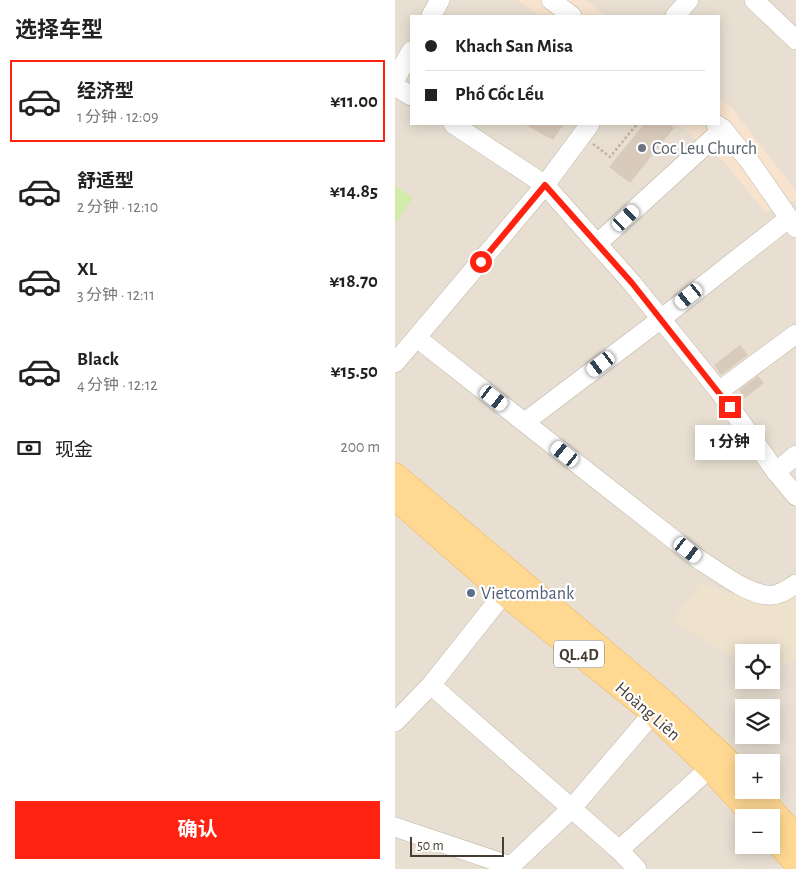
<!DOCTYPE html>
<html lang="zh">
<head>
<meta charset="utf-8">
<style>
	:root { --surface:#fff; --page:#f2f2f2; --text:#222; --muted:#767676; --line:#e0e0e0; --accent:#ff2210 }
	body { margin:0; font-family:"Alegreya Sans","Noto Sans SC",sans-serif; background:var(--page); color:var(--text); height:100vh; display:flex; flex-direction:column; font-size:19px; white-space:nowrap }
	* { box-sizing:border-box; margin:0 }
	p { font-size:16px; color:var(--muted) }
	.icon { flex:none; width:28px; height:28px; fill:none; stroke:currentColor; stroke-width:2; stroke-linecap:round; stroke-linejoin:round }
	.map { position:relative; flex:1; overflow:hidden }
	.panel { display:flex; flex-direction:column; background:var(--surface); width:395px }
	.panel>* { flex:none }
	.hud { position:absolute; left:15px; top:15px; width:310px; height:110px; border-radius:0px; box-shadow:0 2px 12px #0003; display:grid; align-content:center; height:110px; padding:0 15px; background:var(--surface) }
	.tools { position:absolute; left:340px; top:644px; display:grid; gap:10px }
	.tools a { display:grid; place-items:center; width:45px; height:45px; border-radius:0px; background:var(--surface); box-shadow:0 2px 12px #0003; font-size:25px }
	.scale { position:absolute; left:15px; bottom:12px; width:94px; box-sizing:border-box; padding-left:5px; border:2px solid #463e34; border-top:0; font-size:14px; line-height:18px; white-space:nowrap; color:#463e34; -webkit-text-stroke:4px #fff; paint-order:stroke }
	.end { position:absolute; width:22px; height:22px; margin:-11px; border:6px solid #ff2210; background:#fff; box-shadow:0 0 0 2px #fff }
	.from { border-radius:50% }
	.bubble { position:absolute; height:35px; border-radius:0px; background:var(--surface); box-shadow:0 2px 12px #0003; font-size:16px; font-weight:700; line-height:35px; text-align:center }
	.car { position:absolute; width:15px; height:30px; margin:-15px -8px; border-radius:6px; box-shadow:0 0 4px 1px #0007; background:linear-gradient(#fff 24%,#345 0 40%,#fff 0 76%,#345 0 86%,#fff 0) }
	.hud b { display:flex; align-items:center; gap:18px; height:48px; font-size:19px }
	.hud b+b { border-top:1px solid var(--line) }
	.hud i { width:12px; height:12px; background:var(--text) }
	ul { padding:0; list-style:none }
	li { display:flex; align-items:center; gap:15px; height:82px; margin:0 10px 8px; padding:0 5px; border:2px solid transparent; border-radius:0px }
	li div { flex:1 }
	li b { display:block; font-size:19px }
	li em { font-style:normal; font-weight:700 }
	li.current { border-color:var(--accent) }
	li>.icon { width:45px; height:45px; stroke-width:1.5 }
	h2 { padding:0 15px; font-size:22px; line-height:60px }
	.pay { display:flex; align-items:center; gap:12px; height:55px; padding:0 15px; font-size:19px }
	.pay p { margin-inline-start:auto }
	.primary-button { display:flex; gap:10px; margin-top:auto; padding:10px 15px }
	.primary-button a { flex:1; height:58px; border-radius:0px; background:var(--accent); color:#fff; font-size:20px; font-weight:700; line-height:58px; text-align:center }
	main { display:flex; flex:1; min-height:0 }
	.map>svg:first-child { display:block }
	.residential { fill:#e8dfd2; fill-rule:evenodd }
	.commercial { fill:#f7e3ce }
	.education { fill:#eee2cd }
	.green { fill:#d3ebaa }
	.building { fill:#d9cbbc }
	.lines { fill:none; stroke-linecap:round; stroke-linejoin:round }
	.minor-casing { stroke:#bfb5a7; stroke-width:20 }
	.major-casing { stroke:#ebb55b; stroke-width:25 }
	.path { stroke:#c2b097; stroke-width:2.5; stroke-dasharray:2.5 2.5; stroke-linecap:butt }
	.minor { stroke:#fff; stroke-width:19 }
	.major { stroke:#ffd892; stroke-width:24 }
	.route { stroke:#ff2210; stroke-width:6 }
	.worship-dot { fill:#6b7280; stroke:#fff; stroke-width:2 }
	.service-dot { fill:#5c6f8a; stroke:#fff; stroke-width:2 }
	.labels { text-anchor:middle; stroke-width:4.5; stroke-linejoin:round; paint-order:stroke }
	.shield { fill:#fff; stroke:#7e7871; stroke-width:1 }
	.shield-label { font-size:16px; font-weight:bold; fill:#463e34 }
	.worship-label { font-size:18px; fill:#5b616d; stroke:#fff; text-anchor:start }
	.service-label { font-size:18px; fill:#4e5e75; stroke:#fff; text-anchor:start }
	.street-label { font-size:18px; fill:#463e34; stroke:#fff }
</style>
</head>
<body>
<main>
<section class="panel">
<h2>选择车型</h2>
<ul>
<li class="current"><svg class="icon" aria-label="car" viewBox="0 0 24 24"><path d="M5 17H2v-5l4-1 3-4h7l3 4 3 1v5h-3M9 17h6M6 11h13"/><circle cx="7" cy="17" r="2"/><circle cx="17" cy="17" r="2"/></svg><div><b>经济型</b><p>1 分钟 · 12:09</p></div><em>¥11.00</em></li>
<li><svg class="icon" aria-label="car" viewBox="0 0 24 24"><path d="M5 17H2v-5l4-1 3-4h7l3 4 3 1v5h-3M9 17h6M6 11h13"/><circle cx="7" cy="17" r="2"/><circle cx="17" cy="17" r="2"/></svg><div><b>舒适型</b><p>2 分钟 · 12:10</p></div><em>¥14.85</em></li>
<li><svg class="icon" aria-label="car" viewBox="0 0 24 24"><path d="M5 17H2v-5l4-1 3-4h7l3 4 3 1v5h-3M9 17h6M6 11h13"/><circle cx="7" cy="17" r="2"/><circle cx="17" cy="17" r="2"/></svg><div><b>XL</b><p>3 分钟 · 12:11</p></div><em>¥18.70</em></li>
<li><svg class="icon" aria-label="car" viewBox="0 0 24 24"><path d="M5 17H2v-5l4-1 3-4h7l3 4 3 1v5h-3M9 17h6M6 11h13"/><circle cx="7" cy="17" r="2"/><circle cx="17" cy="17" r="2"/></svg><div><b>Black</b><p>4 分钟 · 12:12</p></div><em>¥15.50</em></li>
</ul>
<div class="pay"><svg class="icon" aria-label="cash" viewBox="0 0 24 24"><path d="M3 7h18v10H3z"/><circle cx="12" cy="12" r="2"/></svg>现金<p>200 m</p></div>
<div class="primary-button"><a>确认</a></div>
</section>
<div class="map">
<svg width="401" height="869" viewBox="0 0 401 869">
	<rect width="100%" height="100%" fill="#f4eee5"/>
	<path class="residential" d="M0,0h401v869h-401zM16,16h308v108h-308zM349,652h27v28h-27zM349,708h27v27h-27zM349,762h27v28h-27zM349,818h27v27h-27z"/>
	<g class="commercial">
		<polygon points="122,0 190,0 212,16 144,16"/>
		<polygon points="324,98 337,108 401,191 401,200 370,212 331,164 282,124 324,124"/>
	</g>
	<polygon class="education" points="306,583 367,604 401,589 401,660 376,669 376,652 349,652 349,664 277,621"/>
	<polygon class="green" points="0,185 18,198 0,224"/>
	<g class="building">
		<polygon points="129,124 169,124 158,140"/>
		<polygon points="249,124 274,124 279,128 235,183 214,167"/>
		<polygon points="345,345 353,355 326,375 319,365"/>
		<polygon points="363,376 369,383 350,398 344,390"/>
	</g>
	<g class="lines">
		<defs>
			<g id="minor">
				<polyline points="156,0 177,16"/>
				<polyline points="359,0 401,40"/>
				<polyline points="36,16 45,0"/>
				<polyline points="280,16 294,0"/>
				<polyline points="0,80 16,51"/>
				<polyline points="0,86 16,96"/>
				<polyline points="58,124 150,185 237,283 324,391 381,472 401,496"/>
				<polyline points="321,124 328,129 355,162 401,228"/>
				<polyline points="203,243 328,129"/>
				<path d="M22,338l284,223c19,11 44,32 66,34 10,2 21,-6 29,-11"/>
				<polyline points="0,363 150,185 195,124"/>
				<polyline points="324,391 401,334"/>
				<polyline points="130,422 266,319 394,218"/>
				<polyline points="381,472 401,455"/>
				<polyline points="36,685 224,850 242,869"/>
				<polyline points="0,722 36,685 109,593"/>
				<polyline points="0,827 116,866 118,869"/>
				<polyline points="224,850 315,768"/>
				<polyline points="116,866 177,808 258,713"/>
			</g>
			<g id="major">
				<polyline points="0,475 269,702 328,756 349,779"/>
				<polyline points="0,498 109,593 258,713 315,768 360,818"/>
				<polyline points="359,790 401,837"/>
				<polyline points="376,836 401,863"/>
			</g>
		</defs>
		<use href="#minor" class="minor-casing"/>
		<use href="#major" class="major-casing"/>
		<polyline class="path" points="198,144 215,157 242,124"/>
		<use href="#minor" class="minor"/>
		<use href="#major" class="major"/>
	</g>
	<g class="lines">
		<polyline class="route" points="86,262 150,185 237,283 335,407"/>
	</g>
	<circle class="worship-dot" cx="247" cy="148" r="5"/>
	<circle class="service-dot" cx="76" cy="593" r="5"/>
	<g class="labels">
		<rect class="shield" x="159" y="640.5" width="50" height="27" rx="4"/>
		<g class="shield-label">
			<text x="184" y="660">QL.4D</text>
		</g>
		<g class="worship-label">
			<text x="257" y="154">Coc Leu Church</text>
		</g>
		<g class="service-label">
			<text x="86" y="599">Vietcombank</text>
		</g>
		<g class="street-label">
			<text transform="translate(253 711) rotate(41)" y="6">Hoàng Liên</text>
		</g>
	</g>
</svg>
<div class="tools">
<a><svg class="icon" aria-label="locate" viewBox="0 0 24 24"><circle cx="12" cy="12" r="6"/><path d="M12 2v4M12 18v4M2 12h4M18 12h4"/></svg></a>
<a><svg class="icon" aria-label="layers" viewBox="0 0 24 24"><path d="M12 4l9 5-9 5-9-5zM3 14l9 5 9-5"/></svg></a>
<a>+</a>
<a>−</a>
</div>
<div class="scale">50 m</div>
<i class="end from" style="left:86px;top:262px"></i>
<i class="end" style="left:335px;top:407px"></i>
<div class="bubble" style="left:300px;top:425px;width:70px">1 分钟</div>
<i class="car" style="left:231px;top:218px;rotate:47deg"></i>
<i class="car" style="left:294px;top:296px;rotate:231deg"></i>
<i class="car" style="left:206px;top:364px;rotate:233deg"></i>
<i class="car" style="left:99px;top:398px;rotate:128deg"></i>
<i class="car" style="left:170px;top:454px;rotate:309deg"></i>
<i class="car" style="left:293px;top:550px;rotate:128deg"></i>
<div class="hud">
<b><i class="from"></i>Khach San Misa</b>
<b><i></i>Phố Cốc Lếu</b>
</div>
</div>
</main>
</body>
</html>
